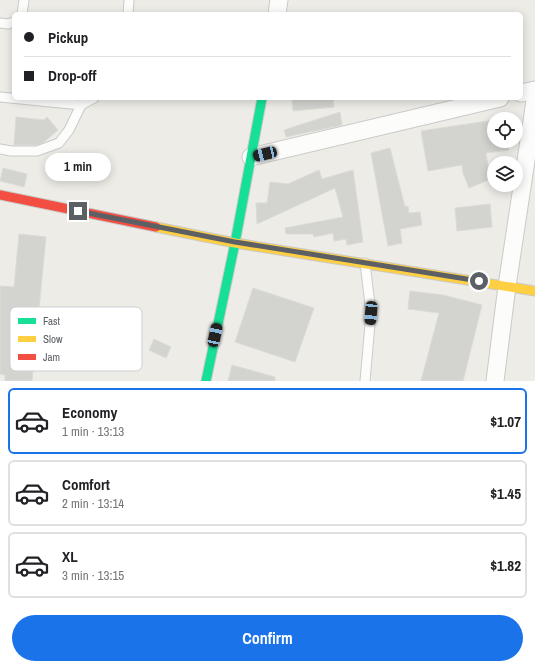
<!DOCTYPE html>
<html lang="en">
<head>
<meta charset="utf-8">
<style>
	:root { --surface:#fff; --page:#f2f2f2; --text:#202124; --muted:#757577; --line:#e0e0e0; --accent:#1a73e8 }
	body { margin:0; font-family:"Archivo Narrow",sans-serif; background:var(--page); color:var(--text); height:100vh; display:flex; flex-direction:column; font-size:15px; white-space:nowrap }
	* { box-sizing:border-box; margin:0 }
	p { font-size:13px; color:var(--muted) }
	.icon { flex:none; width:22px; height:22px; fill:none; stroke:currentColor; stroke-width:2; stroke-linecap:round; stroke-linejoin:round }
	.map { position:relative; height:381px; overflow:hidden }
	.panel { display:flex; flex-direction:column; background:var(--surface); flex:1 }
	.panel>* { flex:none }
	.banner { position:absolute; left:12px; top:12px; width:511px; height:88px; border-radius:6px; box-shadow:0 2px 10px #0003; display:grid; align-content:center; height:88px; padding:0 12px; background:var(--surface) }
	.controls { position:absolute; left:487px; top:112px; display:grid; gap:8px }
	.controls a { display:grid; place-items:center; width:36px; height:36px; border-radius:50%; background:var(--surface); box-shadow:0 2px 10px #0003; font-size:20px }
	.end { position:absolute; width:18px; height:18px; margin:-9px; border:5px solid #5c6065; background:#fff; box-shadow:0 0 0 2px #fff }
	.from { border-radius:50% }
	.bubble { position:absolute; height:28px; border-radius:14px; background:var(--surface); box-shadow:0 2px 10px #0003; font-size:13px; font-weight:700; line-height:28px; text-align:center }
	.car { position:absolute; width:12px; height:24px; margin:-12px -6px; border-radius:5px; box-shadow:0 0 3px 1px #0007; background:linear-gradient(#222 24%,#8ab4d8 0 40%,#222 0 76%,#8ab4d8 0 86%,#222 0) }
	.banner b { display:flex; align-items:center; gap:14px; height:38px; font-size:15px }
	.banner b+b { border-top:1px solid var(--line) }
	.banner i { width:10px; height:10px; background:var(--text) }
	ul { padding:7px 0 0; list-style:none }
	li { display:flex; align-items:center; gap:12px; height:66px; margin:0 8px 6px; padding:0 4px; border:2px solid var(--line); border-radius:6px }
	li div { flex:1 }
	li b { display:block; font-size:15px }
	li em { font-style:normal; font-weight:700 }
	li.selected { border-color:var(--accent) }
	li>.icon { width:36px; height:36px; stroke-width:1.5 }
	.action { display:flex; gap:8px; margin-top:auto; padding:8px 12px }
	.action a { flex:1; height:46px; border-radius:24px; background:var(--accent); color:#fff; font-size:16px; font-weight:700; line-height:46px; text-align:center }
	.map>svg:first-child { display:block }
	.building { fill:#d3d3d0; stroke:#dcdbd6 }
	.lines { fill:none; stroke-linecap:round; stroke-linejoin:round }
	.lane-casing { stroke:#cacac9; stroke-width:11 }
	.street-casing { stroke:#cacac9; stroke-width:19 }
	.fast-casing { stroke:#c9c9c7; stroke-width:11 }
	.slow-casing { stroke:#c9c9c7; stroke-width:11 }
	.jam-casing { stroke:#c9c9c7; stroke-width:11 }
	.lane { stroke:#fcfcfb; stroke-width:9 }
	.street { stroke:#fcfcfb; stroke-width:17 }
	.fast { stroke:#16e098; stroke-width:9 }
	.slow { stroke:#ffcf43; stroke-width:9 }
	.jam { stroke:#f24e42; stroke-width:9 }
	.route { stroke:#5c6065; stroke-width:5 }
	.key { fill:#fff; stroke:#cecfd1; stroke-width:1 }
	.key-label { font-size:11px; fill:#5c6065 }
</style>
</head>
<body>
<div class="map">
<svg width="535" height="381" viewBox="0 0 535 381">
	<rect width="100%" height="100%" fill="#edece7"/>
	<g class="building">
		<polygon points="292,98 333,98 334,107 293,111"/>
		<polygon points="340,112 342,125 286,137 284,130"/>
		<polygon points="16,117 44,120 47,117 58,130 44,142 36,145 14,145"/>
		<polygon points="494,120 494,141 507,141 509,150 486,153 489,174 491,179 469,188 463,173 462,165 428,171 421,131"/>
		<polygon points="390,148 405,207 408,206 409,213 420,212 422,225 400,229 402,243 388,246 371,153"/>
		<polygon points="3,168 27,174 24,187 0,181"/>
		<polygon points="319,170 322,179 353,170 363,242 347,245 346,239 334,241 333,233 314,237 313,234 286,234 285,228 343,217 335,188 257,224 256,203 267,203 270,182 288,184"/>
		<polygon points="490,204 492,227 457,231 455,208"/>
		<polygon points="19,234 46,237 32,381 5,381 5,375 0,374 0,286 14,287"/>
		<polygon points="253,288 314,308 295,362 235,342"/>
		<polygon points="410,291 443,295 482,305 463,381 421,381 439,313 408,309"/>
		<polygon points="154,339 171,347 166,358 149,350"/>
		<polygon points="232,365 275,377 275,381 228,381"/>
	</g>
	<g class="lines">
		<defs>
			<g id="lane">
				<polyline points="22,14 24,0"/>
				<polyline points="128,14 129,0"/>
				<polyline points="0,23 8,24 14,22"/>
				<polyline points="0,97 81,105 94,98"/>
				<polyline points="0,149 11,151 37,151 59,143 69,130 81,105"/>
				<polyline points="365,263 371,313 365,381"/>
			</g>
			<g id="street">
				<polyline points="277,14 279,0"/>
				<polyline points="521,93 535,90"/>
				<polyline points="251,157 500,98"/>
				<polyline points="495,381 507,286 535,101"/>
			</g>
			<polyline id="fast" points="206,381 235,243 262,98"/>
			<polyline id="slow" points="156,227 235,243 535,291"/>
			<polyline id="jam" points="0,195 156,227"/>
		</defs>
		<use href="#lane" class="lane-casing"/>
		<use href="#street" class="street-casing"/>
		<use href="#fast" class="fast-casing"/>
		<use href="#slow" class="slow-casing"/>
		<use href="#jam" class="jam-casing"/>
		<use href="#lane" class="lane"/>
		<use href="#street" class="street"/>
		<use href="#fast" class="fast"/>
		<use href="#slow" class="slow"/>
		<use href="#jam" class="jam"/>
	</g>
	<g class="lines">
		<polyline class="route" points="78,211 235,242 479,281"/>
	</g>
	<rect x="10" y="307" width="132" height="64" rx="6" class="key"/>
	<rect x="18" y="318" width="18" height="6" fill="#16e098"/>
	<rect x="18" y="336" width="18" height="6" fill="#ffcf43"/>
	<rect x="18" y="354" width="18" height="6" fill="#f24e42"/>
	<g class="key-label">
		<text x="43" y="325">Fast</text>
		<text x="43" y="343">Slow</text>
		<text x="43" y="361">Jam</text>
	</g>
</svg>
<div class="controls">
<a><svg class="icon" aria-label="locate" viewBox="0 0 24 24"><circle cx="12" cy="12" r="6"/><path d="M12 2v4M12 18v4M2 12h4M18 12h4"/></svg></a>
<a><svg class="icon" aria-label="layers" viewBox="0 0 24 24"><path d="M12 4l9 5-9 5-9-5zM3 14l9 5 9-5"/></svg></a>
</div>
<i class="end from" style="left:479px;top:281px"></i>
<i class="end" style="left:78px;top:211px"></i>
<div class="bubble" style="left:45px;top:153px;width:66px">1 min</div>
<i class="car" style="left:265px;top:154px;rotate:257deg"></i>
<i class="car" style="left:371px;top:313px;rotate:185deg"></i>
<i class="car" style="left:215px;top:335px;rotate:12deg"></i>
<div class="banner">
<b><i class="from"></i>Pickup</b>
<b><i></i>Drop-off</b>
</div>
</div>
<section class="panel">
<ul>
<li class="selected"><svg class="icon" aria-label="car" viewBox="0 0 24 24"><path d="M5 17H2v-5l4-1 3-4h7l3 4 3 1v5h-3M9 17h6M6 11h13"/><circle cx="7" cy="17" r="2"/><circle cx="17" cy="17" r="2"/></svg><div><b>Economy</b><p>1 min · 13:13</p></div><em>$1.07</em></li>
<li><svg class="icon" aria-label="car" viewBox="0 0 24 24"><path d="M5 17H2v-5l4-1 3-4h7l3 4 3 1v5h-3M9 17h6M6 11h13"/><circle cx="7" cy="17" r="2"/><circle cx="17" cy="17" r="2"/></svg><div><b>Comfort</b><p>2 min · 13:14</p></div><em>$1.45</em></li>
<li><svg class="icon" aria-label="car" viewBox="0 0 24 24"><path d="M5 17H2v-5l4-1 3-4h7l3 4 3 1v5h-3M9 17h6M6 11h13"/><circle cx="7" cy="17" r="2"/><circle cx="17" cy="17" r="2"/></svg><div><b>XL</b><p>3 min · 13:15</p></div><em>$1.82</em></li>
</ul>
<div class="action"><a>Confirm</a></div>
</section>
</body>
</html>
